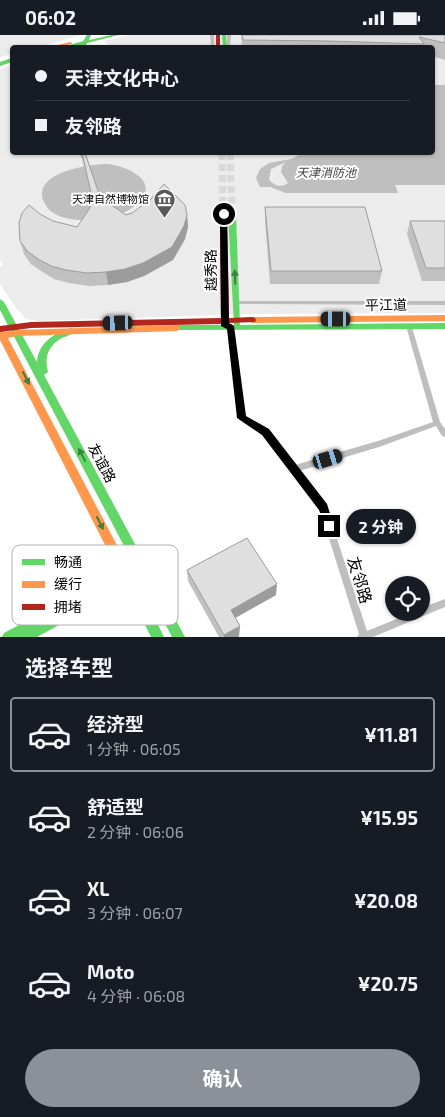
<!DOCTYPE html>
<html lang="zh">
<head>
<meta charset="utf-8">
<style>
	:root { --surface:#171b24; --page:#20242c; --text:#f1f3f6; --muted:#9ea1a6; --line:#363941; --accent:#8c9099 }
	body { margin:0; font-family:"Exo 2","Noto Sans SC",sans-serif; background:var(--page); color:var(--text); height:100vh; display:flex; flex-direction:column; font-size:19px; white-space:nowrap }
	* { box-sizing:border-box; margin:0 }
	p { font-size:16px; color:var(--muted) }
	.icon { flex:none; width:28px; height:28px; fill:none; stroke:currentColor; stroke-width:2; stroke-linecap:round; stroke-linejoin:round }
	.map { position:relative; height:602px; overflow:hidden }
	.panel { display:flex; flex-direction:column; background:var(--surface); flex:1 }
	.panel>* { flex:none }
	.hud { position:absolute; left:10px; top:10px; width:425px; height:110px; border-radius:5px; box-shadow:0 1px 4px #0004; display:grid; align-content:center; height:110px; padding:0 25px; background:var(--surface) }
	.fabs { position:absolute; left:385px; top:541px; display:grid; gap:10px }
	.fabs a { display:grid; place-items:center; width:45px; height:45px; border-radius:50%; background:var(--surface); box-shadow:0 1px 4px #0004; font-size:25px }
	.end { position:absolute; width:22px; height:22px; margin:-11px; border:6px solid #000; background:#fff; box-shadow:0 0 0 2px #fff }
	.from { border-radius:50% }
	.bubble { position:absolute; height:35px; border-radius:18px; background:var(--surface); box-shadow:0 1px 4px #0004; font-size:16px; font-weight:700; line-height:35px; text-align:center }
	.car { position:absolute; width:15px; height:30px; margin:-15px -8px; border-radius:6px; box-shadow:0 0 4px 1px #0007; background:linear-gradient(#222 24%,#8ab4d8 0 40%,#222 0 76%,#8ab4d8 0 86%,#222 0) }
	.hud b { display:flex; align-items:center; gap:18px; height:48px; font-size:19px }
	.hud b+b { border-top:1px solid var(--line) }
	.hud i { width:12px; height:12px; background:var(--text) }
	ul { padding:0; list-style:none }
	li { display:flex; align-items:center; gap:15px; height:75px; margin:0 10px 8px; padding:0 15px; border:2px solid transparent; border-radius:5px }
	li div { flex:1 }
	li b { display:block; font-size:19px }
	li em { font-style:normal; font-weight:700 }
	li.active { border-color:var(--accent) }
	li>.icon { width:45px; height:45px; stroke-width:1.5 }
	h2 { padding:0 25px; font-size:22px; line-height:60px }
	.cta { display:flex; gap:10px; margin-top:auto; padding:10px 25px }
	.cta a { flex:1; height:58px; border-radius:30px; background:var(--accent); color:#fff; font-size:20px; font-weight:700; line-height:58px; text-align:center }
	.status { display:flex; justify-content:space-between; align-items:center; height:35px; padding:0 25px; background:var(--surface); direction:ltr }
	.status svg { height:14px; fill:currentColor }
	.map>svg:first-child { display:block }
	.green { fill:#ececec }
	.water { fill:#bfbfbf; fill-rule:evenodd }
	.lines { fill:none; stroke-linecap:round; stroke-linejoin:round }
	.secondary-tunnel { stroke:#d9d9d9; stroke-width:7; stroke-dasharray:7 4; stroke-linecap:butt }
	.street { fill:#bebebe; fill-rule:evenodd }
	.fast { fill:#63d668; fill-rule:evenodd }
	.slow { fill:#ff974d; fill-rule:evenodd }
	.jam { fill:#b3261e; fill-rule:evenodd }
	.wall { fill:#c0c0c0 }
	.shaded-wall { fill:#9c9c9c }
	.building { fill:#dfdfdf; stroke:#9c9c9c }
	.oneway { fill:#3b803e }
	.route { fill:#000 }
	.labels { text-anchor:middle; stroke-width:4; stroke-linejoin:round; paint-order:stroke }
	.far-poi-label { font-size:11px; fill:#000; stroke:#fff; text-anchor:end }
	.far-water-label { font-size:12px; font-style:italic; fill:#444; stroke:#fff }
	.street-label { font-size:14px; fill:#000; stroke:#fff }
	.near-street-label { font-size:16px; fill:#000; stroke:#fff }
	.key { fill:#fff; stroke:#b2b2b2; stroke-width:1 }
	.key-label { font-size:14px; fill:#000 }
</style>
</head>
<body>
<div class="status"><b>06:02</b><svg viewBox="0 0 49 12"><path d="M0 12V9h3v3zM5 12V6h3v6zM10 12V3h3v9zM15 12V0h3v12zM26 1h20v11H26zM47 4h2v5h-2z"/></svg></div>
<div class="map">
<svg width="445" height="602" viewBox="0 0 445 602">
	<rect width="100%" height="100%" fill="#fff"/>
	<g class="green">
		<polygon points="0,0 81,0 39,12 12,12 12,19 0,22"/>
		<polygon points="128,0 445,0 445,278 254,279 38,286 26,284 16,273 0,249 0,231 3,230 0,225 0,34 12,31 12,118 432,118 432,12 101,12 109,10 104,6"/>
	</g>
	<g class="water">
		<path d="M433,50h12v100h-50l3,8h-112l-16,-6h-10l-4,-9 4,-9 9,-6 22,-4 12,-6h129zM286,127l-4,4 -1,6 7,11c-6,5 -15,3 -19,-4l2,-10z"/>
		<path d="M108,129c24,3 57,21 24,44 -19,13 -77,21 -88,-6 -13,-30 46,-38 64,-38z"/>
	</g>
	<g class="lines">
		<g class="secondary-tunnel">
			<polyline points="222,118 223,179"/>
			<polyline points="230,118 232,179"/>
		</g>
		<g class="street">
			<polygon points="210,0 214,0 214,12 211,12"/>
			<polygon points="227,0 231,0 230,12 227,12"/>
			<polygon points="236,266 445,266 445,270 234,269 233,268 234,267"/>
			<polygon points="228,289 232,289 233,291 245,382 269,395 295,430 378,406 433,387 406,291 409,289 411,289 440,387 445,394 445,402 442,401 436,391 379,412 299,436 327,473 367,596 411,578 421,578 421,573 445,564 445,572 373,602 357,602 359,599 320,475 263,399 240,385 238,383 227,291"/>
		</g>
		<g class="fast">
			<polygon points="87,0 91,0 89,5 111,0 119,0 87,8 85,12 81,12 82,10 69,12 63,12 83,6"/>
			<polygon points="222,0 226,0 227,12 223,12"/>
			<polygon points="12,23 12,27 0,31 0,27"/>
			<polygon points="229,177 235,177 236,179 240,290 445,288 445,294 174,295 173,293 177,290 234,290 228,179"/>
			<path d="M0,264l4,3 33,60c1,-19 17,-29 34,-34l4,3c-3,4 -9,5 -13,7 -14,8 -18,19 -14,34l-4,3 141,262h-13l-30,-58 -5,3 27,55h-13l-24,-49 -90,49h-35l2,-4 129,-70 -133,-253z"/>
		</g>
		<g class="slow">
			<polygon points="70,7 72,8 72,9 56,12 50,12"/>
			<polygon points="445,280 445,286 252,288 248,285 252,282"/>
			<polygon points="177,290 181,293 177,296 17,301 8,303 131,537 133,541 131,545 127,547 123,545 0,305 0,293 3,294 5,297 17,295"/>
		</g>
		<g class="jam">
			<rect x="216" y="0" width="4" height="12"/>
			<polygon points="220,177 226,177 227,179 229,283 252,282 255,283 256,285 255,287 229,288 228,291 222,291 221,289 31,293 0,297 0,291 31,287 221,283"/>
		</g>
	</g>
	<g class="wall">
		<polygon points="241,0 445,0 445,25 432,21 432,12 242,12"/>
		<polygon points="79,118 86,118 86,119 99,159 110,169 126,180 187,180 188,192 185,204 173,225 144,241 127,247 108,250 89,251 69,248 54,244 41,236 31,229 24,219 20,206 40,179 53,186 77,192 90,173 92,164 82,124"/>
		<polygon points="265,172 382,236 379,249 270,249 265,185"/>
		<polygon points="410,186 445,186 445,246 422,246 407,199"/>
		<polygon points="187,535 276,560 235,583 239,602 219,602 188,546"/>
	</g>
	<g class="shaded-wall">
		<polygon points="187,180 188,192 185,204 173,225 144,241 127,247 108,250 106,237"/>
		<polygon points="277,549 276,560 230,586 231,575"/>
		<polygon points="240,591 239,602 224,602 224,600"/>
	</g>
	<g class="building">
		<polygon points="242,0 445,0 445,8 419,2 424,9 329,6 243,5"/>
		<polygon points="82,118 85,118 99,159 110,169 126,180 132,178 151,164 164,149 185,170 187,180 184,191 172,212 143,228 125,234 106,237 87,238 66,235 51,231 38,224 27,216 20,206 19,188 22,178 29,170 40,179 53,186 77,192 90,173 92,162"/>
		<polygon points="265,172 365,172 382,236 271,236"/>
		<polygon points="410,186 445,186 445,233 426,233"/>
		<polygon points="247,503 277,549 231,575 240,591 224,600 187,535"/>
	</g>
	<defs><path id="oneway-solid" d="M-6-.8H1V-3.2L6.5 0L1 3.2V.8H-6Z" transform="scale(1.25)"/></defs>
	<g class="oneway">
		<use href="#oneway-solid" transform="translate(235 242) rotate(-92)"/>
		<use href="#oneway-solid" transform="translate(26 343) rotate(63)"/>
		<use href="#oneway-solid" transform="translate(82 420) rotate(-118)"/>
		<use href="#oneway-solid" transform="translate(100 488) rotate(63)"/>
	</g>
	<polygon class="route" points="224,177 227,179 229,288 234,291 246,381 269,394 327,469 334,491 329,496 326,494 319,475 262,400 237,383 227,294 221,291 220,179"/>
	<defs>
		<symbol id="museum-pin" viewBox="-11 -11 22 30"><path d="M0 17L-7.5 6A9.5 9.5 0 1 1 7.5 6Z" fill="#595959" stroke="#fff"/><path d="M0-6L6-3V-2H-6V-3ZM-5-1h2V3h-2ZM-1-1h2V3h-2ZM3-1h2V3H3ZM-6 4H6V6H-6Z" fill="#fff"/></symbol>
	</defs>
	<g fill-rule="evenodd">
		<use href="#museum-pin" x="152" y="152" width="25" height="34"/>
	</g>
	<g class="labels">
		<g class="far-poi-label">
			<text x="149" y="168">天津自然博物馆</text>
		</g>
		<g class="far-water-label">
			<text x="326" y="142">天津消防池</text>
		</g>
		<g class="street-label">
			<text transform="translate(211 235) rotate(-91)" y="5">越秀路</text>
			<text transform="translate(386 270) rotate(-1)" y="5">平江道</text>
			<text transform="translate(102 428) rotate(62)" y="5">友谊路</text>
		</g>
		<g class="near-street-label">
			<text transform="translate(360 545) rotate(73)" y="6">友邻路</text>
		</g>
	</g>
	<rect x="12" y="510" width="166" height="80" rx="8" class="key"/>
	<rect x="22" y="524" width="23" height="6" fill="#63d668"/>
	<rect x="22" y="546" width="23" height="7" fill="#ff974d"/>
	<rect x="22" y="569" width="23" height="6" fill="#b3261e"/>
	<g class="key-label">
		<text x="54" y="532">畅通</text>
		<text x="54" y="554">缓行</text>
		<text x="54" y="577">拥堵</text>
	</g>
</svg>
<div class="fabs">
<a><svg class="icon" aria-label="locate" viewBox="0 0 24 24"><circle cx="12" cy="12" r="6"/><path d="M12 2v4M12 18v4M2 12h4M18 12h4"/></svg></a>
</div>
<i class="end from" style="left:224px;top:179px"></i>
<i class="end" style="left:329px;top:491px"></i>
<div class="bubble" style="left:346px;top:474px;width:70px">2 分钟</div>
<i class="car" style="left:336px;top:284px;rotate:270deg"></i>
<i class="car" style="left:118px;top:288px;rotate:268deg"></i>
<i class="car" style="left:328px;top:424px;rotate:73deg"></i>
<div class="hud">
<b><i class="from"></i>天津文化中心</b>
<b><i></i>友邻路</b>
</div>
</div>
<section class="panel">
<h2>选择车型</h2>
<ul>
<li class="active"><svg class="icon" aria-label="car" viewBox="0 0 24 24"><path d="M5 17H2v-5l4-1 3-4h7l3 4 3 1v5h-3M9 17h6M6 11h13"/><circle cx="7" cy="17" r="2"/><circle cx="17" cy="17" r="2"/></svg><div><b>经济型</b><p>1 分钟 · 06:05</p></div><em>¥11.81</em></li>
<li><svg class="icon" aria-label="car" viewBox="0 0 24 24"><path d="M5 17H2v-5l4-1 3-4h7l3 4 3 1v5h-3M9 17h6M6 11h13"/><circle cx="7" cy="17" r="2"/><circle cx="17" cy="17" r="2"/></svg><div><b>舒适型</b><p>2 分钟 · 06:06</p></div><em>¥15.95</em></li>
<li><svg class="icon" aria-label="car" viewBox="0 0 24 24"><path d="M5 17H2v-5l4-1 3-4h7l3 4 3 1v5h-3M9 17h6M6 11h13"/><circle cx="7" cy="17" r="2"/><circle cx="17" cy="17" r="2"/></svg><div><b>XL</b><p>3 分钟 · 06:07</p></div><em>¥20.08</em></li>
<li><svg class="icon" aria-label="car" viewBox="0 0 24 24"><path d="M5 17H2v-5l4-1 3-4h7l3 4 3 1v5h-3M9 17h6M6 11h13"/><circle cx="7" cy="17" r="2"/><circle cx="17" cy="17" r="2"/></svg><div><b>Moto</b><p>4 分钟 · 06:08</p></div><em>¥20.75</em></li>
</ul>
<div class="cta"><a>确认</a></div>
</section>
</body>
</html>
